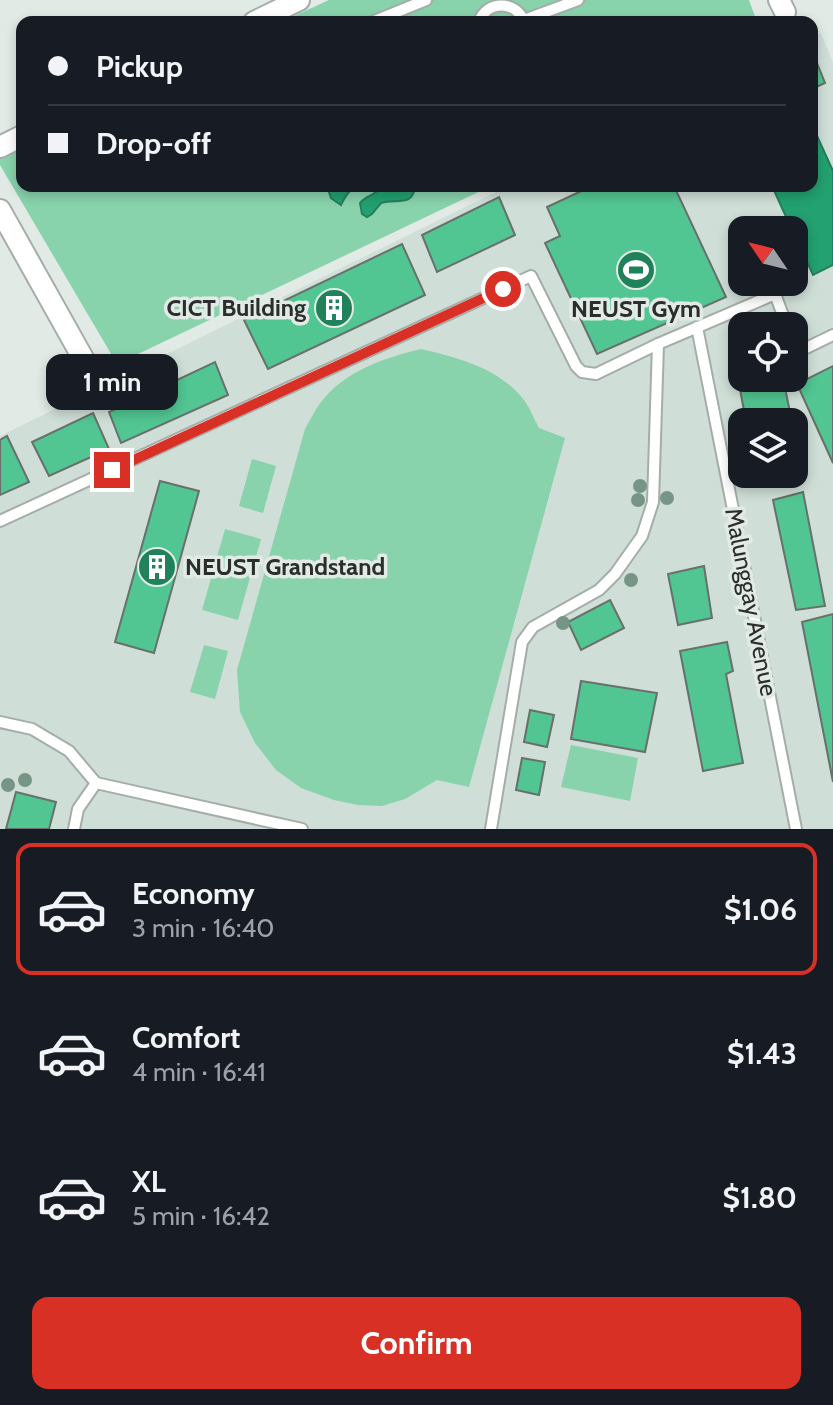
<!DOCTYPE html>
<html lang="en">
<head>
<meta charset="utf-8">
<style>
	:root { --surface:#171b24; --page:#242831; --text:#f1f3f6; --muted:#9ea1a6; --line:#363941; --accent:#d93025 }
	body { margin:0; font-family:Cabin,sans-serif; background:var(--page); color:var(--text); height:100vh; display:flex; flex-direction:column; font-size:30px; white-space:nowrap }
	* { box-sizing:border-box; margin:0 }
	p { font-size:26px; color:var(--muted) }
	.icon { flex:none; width:44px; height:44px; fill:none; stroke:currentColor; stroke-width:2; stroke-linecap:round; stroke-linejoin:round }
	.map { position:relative; height:829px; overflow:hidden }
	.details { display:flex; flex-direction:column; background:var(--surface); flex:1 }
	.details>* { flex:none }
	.hud { position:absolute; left:16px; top:16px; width:802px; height:176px; border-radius:16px; box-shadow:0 4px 12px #0003; display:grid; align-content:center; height:176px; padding:0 32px; background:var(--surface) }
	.needle { width:52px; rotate:305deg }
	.fabs { position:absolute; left:728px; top:216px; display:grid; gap:16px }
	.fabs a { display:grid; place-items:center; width:80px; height:80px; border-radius:16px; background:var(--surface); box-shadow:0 4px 12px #0003; font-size:40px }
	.end { position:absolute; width:36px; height:36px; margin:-18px; border:10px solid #d93025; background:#fff; box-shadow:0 0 0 4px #fff }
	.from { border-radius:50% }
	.bubble { position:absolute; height:56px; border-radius:16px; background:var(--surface); box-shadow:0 4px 12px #0003; font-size:26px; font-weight:800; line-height:56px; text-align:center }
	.hud b { display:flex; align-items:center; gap:28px; height:76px; font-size:30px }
	.hud b+b { border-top:2px solid var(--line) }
	.hud i { width:20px; height:20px; background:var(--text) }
	ul { padding:14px 0 0; list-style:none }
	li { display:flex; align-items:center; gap:24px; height:132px; margin:0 16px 12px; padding:0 16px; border:4px solid transparent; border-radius:16px }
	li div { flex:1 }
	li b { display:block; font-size:30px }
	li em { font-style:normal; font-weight:800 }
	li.on { border-color:var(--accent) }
	li>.icon { width:72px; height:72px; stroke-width:1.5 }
	.button { display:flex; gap:16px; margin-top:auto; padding:16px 32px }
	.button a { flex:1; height:92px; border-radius:16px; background:var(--accent); color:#fff; font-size:32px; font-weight:800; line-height:92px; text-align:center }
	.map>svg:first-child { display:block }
	.built { fill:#cfdfd7; fill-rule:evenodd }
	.green { fill:#88d2ac }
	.water { fill:#23a170; stroke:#257e5c; stroke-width:2 }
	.building { fill:#52c692; stroke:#68706b; stroke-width:2 }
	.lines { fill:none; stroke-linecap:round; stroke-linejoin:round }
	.lane-casing { stroke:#a5ada8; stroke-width:14 }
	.street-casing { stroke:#a5ada8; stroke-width:24 }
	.lane { stroke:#fff; stroke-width:10 }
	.street { stroke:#fff; stroke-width:20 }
	.tree { fill:#779587 }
	.route { stroke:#d93025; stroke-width:10 }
	.labels { text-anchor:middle; stroke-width:7; stroke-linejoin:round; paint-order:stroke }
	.poi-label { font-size:24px; font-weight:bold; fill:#2b2e2c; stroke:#e1eae5; text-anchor:end }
	.street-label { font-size:24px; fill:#2b2e2c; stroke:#e1eae5 }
</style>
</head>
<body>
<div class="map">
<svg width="833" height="829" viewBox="0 0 833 829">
	<rect width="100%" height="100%" fill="#e1eae5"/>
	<path class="built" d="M821,33l12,30v766h-833v-393l508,-250h304v-149zM742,230h52v52h-52zM742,326h52v52h-52zM742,422h52v52h-52z"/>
	<g class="green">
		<polygon points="329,0 749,0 757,22 281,22"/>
		<polygon points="22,141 22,186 491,186 117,364 0,165 0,152"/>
		<path d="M421,349c38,9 78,19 103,51 6,8 10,19 15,28l26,10 -96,349 -32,-7 -32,19 -23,7 -24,-1 -24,-5 -33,-12 -25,-18 -21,-27 -15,-31 -3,-42 68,-241c5,-9 10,-19 16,-27 24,-31 63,-44 100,-53z"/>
		<polygon points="252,459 276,466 263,513 239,506"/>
		<polygon points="225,529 261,539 238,620 202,610"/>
		<polygon points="204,645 228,651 215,699 190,692"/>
		<polygon points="571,745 638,758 630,801 561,787"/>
	</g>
	<g class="water">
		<polygon points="812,125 833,171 833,265 813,275 794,234 794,230 792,230 772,186 812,186"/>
		<path d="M327,186h31c-9,3 -13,11 -17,19l-10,-7z"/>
		<path d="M381,186h34c-2,22 -19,12 -34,17l-9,11 -5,3 -5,-3 -2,-11c6,-8 16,-7 21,-17z"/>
	</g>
	<g class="building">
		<polygon points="817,63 825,83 812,89 812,65"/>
		<polygon points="592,186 652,186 654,189 660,186 674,186 726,297 597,354 545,243 560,236 547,207"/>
		<polygon points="499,197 515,235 437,272 422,235"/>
		<polygon points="402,244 425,295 268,369 244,320"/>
		<polygon points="742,331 742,378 783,378 792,422 746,422 730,334"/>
		<polygon points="215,362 228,395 121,443 109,412"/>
		<polygon points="833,366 833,463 797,384"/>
		<polygon points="93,413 109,449 49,476 32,442"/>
		<polygon points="794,433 801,467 794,469"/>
		<polygon points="7,436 29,482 0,495 0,440"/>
		<polygon points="160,481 199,491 154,653 115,642"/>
		<polygon points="803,492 825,606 796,610 773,500"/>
		<polygon points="704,566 712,618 678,625 668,574"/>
		<polygon points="610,600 624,628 581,650 568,622"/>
		<polygon points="833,614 833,782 802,622"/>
		<polygon points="727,642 733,671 726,674 743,763 703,771 680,651"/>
		<polygon points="581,681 657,693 645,752 571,739"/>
		<polygon points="530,710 554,715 547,747 524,742"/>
		<polygon points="522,758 545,762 539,795 516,790"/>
		<polygon points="16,792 56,802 49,829 6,829"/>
	</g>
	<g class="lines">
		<defs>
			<g id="lane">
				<polyline points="524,20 578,0"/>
				<polyline points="372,22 426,0"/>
				<path d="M479,22c7,-22 38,-22 45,0"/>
				<polyline points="697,327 796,829"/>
				<polyline points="794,343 798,352 833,335"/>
				<polyline points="0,521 531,276 576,366 582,372 596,374 658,344 775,294 787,326"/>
				<polyline points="0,722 32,729 69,751 96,783"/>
				<polyline points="74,829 78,809 96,783 302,829"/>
				<polyline points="491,829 522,642 533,627 599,590 615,574 642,536 653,502 658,344"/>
			</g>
			<g id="street">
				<polyline points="779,0 785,12"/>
				<polyline points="254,22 299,0"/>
				<polyline points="0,147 22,136"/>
				<polyline points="0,210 93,376"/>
			</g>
		</defs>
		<use href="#lane" class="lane-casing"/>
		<use href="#street" class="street-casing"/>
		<use href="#lane" class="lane"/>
		<use href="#street" class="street"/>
	</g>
	<g class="tree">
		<circle cx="640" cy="486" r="7"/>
		<circle cx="667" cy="498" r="7"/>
		<circle cx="638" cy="500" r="7"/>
		<circle cx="631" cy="580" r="7"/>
		<circle cx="563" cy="623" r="7"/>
		<circle cx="25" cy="780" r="7"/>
		<circle cx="8" cy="785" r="7"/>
	</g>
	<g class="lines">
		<polyline class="route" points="112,470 503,289"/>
	</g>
	<defs>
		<symbol id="stadium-disc" viewBox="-11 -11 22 22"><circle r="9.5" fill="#1f825a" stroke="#e1eae5"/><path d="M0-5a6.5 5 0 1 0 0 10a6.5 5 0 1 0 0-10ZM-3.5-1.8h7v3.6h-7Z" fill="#fff"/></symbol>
		<symbol id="building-disc" viewBox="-11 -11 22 22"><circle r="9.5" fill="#1f825a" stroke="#e1eae5"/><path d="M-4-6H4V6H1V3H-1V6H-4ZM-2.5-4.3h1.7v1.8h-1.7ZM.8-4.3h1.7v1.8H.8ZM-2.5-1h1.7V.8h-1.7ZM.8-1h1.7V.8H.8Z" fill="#fff"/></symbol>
	</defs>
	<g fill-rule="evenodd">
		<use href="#stadium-disc" x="614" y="248" width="44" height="44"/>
		<use href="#building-disc" x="312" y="286" width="44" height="44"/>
		<use href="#building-disc" x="135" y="545" width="44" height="44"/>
	</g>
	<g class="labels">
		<g class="poi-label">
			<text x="306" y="316">CICT Building</text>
			<text x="636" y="317" text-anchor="middle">NEUST Gym</text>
			<text x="185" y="575" text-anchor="start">NEUST Grandstand</text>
		</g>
		<g class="street-label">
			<text transform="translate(751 602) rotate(79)" y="8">Malunggay Avenue</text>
		</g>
	</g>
</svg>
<div class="fabs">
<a><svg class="needle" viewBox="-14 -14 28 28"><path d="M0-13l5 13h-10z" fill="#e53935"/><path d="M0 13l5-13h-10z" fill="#9ea1a6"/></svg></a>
<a><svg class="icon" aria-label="locate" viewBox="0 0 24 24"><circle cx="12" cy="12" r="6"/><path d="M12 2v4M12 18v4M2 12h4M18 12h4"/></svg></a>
<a><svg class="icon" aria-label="layers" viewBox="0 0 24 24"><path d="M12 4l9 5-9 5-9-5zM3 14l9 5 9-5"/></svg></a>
</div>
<i class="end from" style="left:503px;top:289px"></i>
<i class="end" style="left:112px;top:470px"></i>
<div class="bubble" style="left:46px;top:354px;width:132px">1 min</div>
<div class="hud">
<b><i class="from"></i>Pickup</b>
<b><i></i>Drop-off</b>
</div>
</div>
<section class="details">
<ul>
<li class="on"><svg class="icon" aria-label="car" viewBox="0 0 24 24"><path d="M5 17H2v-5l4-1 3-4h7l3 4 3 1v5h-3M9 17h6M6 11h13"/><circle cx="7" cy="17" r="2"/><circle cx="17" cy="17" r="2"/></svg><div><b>Economy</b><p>3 min · 16:40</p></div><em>$1.06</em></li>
<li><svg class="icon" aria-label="car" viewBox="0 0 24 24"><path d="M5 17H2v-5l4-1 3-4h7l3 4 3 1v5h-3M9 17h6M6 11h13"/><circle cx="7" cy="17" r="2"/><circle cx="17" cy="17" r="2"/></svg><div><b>Comfort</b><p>4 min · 16:41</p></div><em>$1.43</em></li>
<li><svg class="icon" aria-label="car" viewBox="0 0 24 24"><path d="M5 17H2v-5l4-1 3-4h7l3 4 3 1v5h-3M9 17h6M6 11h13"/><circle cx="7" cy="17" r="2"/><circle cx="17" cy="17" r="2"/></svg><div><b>XL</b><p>5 min · 16:42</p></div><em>$1.80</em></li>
</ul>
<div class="button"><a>Confirm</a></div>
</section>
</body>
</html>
